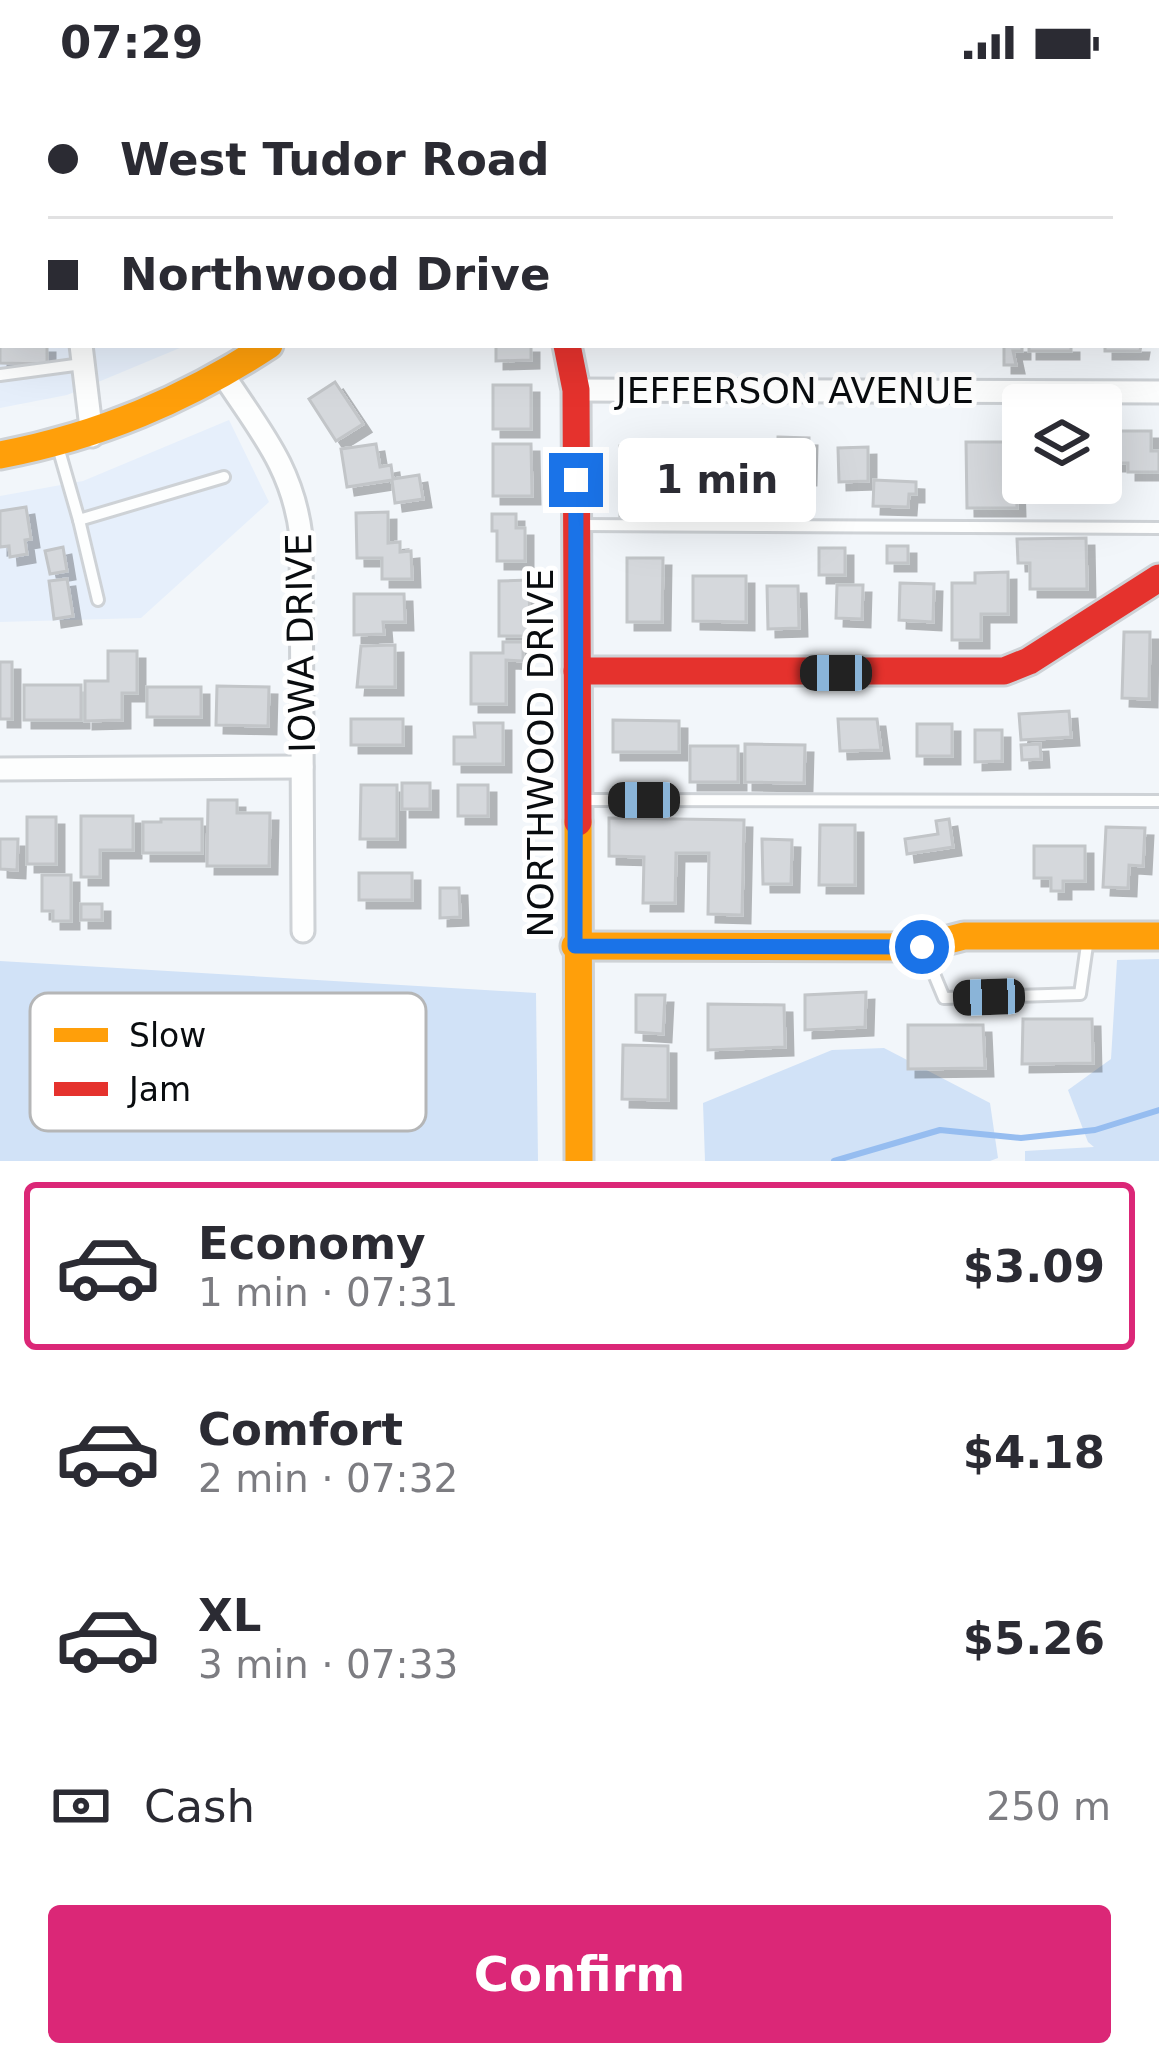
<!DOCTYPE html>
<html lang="en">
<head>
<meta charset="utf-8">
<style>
	:root { --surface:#fff; --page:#f2f2f3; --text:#2b2b33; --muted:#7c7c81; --line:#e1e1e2; --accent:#db2777 }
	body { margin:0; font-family:"DejaVu Sans",sans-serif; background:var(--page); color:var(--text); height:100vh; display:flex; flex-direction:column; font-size:45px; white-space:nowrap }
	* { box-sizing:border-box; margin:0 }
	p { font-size:39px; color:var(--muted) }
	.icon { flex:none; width:66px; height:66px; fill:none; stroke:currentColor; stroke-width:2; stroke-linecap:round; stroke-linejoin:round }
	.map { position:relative; height:1077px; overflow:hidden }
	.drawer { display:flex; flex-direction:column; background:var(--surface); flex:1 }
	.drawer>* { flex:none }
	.hud { position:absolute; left:0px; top:0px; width:1161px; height:264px; box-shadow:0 12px 48px #0002; display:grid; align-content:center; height:264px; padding:0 48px; background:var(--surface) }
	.buttons { position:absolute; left:1002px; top:300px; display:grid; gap:24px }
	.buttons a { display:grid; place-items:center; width:120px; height:120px; border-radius:12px; background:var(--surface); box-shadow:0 12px 48px #0002; font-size:60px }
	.end { position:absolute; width:54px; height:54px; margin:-27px; border:15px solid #1a73e8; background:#fff; box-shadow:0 0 0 6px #fff }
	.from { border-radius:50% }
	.bubble { position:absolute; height:84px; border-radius:12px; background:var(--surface); box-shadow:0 12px 48px #0002; font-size:39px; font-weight:600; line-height:84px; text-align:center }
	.car { position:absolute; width:36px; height:72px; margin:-36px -18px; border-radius:15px; box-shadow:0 0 9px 3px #0007; background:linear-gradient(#222 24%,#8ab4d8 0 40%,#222 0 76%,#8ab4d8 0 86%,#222 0) }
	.hud b { display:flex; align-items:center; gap:42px; height:114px; font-size:45px }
	.hud b+b { border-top:3px solid var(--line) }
	.hud i { width:30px; height:30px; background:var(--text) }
	ul { padding:21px 0 0; list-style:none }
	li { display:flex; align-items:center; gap:36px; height:168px; margin:0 24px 18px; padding:0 24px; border:6px solid transparent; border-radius:12px }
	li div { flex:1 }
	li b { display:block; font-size:45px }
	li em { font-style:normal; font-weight:600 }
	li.active { border-color:var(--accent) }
	li>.icon { width:108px; height:108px; stroke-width:1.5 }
	.pay { display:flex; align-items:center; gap:30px; height:132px; padding:0 48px; font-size:45px }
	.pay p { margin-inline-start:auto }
	.action { display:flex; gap:24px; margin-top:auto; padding:24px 48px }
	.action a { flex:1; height:138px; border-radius:12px; background:var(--accent); color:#fff; font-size:48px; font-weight:600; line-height:138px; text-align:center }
	.status { display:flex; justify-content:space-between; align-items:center; height:84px; padding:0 60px; background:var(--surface); direction:ltr }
	.status svg { height:33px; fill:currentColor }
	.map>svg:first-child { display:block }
	.built { fill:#e6effb }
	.green { fill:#d1e2f7 }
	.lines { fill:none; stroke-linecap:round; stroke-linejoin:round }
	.stream { stroke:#96bdf0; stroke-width:6 }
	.building { fill:#d5d8dc; stroke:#c2c5c8; stroke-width:3; filter:url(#shadow) }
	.lane-casing { stroke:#ced2d6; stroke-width:16 }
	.street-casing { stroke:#ced2d6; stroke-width:27 }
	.slow-casing { stroke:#ced2d6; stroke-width:33 }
	.jam-casing { stroke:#ced2d6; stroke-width:33 }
	.lane { stroke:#fdfefe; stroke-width:10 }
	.street { stroke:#fdfefe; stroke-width:21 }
	.slow { stroke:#ff9f0a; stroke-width:27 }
	.jam { stroke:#e5322d; stroke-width:27 }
	.route { stroke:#1a73e8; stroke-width:15 }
	.labels { text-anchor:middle; stroke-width:10; stroke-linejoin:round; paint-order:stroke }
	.street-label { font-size:36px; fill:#090c0f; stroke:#fff }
	.key { fill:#fff; stroke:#b5b6b7; stroke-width:3 }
	.key-label { font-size:33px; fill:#090c0f }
</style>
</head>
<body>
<div class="status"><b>07:29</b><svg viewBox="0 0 49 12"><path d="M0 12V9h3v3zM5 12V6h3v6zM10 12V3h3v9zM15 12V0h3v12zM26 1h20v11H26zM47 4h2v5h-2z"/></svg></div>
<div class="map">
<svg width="1159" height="1077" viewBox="0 0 1159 1077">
	<defs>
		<filter id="shadow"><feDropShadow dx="8" dy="8" stdDeviation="0" flood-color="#0004"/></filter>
	</defs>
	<rect width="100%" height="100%" fill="#f2f6fa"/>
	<g class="built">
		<polygon points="251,0 460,0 458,3"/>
		<polygon points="0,168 3,168 3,261 187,261 67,311 0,324"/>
		<polygon points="229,336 269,418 141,534 0,538 0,412 83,397"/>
	</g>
	<g class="green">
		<polygon points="1159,875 1159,1077 1025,1077 1025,1067 1094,1063 1088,1058 1068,1006 1111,975 1117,876"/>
		<polygon points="0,877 536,909 538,1077 0,1077"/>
		<polygon points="884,964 990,1019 998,1074 990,1077 705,1077 703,1019 832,966"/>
	</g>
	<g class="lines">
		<polyline class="stream" points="834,1077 940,1046 1021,1054 1095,1046 1159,1026"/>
	</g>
	<g class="building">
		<rect x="696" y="0" width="99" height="3"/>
		<polygon points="0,176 3,261 47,261 47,280 0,279"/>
		<polygon points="496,261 531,261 531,276 496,277"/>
		<polygon points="1004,261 1022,261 1022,267 1013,267 1016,281 1004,281"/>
		<rect x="1029" y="261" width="42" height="6"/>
		<polygon points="1105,261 1141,261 1140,267 1105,267"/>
		<polygon points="335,298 363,340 336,357 309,315"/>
		<rect x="493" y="301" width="38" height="44"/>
		<polygon points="1111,347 1151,347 1151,367 1159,367 1159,388 1128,388 1128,379 1111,379"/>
		<polygon points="778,353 809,354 808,393 777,392"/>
		<polygon points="966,358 1015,358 1017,424 967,424"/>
		<polygon points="376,360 380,383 391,381 393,395 419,391 423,415 395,419 392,396 347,403 341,365"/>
		<polygon points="493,360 531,360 532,412 493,412"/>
		<polygon points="692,361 741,361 741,431 692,432"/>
		<polygon points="620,362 669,363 669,376 684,376 684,389 672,389 672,433 620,432"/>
		<polygon points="868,363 868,397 839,398 838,364"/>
		<polygon points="874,396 916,398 916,410 909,410 908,423 873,422"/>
		<polygon points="26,423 31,455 25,456 27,470 10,473 9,462 0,463 0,427"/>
		<polygon points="388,428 388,459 400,458 400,468 411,467 412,495 382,495 382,474 357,474 356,429"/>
		<polygon points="492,430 516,430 516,444 525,444 525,477 497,477 497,447 492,447"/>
		<polygon points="1086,454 1087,505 1030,505 1030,479 1018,479 1017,455"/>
		<rect x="887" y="462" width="21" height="17"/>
		<polygon points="63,463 67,487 50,490 45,467"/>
		<rect x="819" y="464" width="26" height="27"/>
		<polygon points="627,474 663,474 662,538 627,538"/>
		<polygon points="1008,488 1008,530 981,530 981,556 952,556 952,499 975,499 975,489"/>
		<polygon points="693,492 746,492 746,538 693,537"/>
		<polygon points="67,495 73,532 54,535 49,497"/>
		<polygon points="529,496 530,552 499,552 499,497"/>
		<polygon points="900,499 934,500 933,538 899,536"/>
		<polygon points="837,501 863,501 862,535 836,534"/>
		<polygon points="767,502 798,502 799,544 768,545"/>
		<polygon points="354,510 404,510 405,538 383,538 384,550 354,551"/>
		<polygon points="1124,548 1150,548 1149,615 1122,614"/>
		<polygon points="503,558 523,558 523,577 506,576 506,620 471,620 471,569 503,569"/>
		<polygon points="395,561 395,603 357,603 361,562"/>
		<polygon points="108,567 137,567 137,609 122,609 122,636 85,637 85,597 108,597"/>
		<rect x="0" y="578" width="12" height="57"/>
		<rect x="24" y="601" width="57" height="35"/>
		<polygon points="217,602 269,603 268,642 216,641"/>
		<rect x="147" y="603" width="54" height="30"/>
		<polygon points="1069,627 1071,653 1021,656 1019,630"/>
		<rect x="351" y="635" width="52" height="26"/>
		<polygon points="838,635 877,635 881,666 840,667"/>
		<polygon points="613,636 679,637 679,668 613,668"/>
		<polygon points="474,639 503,639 503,680 454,680 454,653 475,653"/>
		<rect x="917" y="640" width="35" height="32"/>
		<polygon points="975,646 1002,646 1002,677 975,678"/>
		<polygon points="745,660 805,661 804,699 745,698"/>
		<polygon points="1040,660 1041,675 1022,676 1021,661"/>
		<rect x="690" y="662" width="48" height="36"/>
		<rect x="402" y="699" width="28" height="26"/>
		<polygon points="361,701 397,701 397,755 360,755"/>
		<rect x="458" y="701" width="30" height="31"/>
		<polygon points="208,716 237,716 237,729 270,729 269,782 207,782"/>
		<polygon points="81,732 133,732 133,766 100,766 100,793 81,793"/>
		<rect x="27" y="733" width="29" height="47"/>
		<polygon points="609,734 744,736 742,831 708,830 709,769 676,769 675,819 643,819 644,773 609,772"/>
		<polygon points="161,735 202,735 202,769 143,769 143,738 161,738"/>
		<polygon points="949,735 953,763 907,770 905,755 938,750 936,737"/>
		<polygon points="820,741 855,741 855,801 819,801"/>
		<polygon points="1106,743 1145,744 1143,782 1129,781 1128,804 1103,803"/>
		<polygon points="0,755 18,755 17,786 0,785"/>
		<polygon points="762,755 792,756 791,800 763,800"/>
		<polygon points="1034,762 1085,762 1085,797 1063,797 1063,807 1051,807 1051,794 1034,794"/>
		<rect x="359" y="789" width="53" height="27"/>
		<polygon points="42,791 71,791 71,837 53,837 53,827 42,827"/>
		<polygon points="440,804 459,804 460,833 440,834"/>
		<rect x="81" y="820" width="21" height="16"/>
		<polygon points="866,908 865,943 805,946 805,911"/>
		<polygon points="636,911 665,911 663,950 636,948"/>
		<polygon points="708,920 784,921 785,963 708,966"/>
		<polygon points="1023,935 1092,935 1093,979 1022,980"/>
		<polygon points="908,941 983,941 985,984 908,985"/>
		<polygon points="623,961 668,962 668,1016 622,1015"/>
	</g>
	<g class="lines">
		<defs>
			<g id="lane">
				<polyline points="801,3 801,0"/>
				<polyline points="1158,169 1159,169"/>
				<polyline points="0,291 82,280"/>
				<polyline points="58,363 79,436 224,393"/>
				<polyline points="79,436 98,516"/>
				<polyline points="580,441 1159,444"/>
				<polyline points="580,716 1159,717"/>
				<polyline points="924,866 944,914 1080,910 1088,854"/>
			</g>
			<g id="street">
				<polyline points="81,0 81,3"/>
				<polyline points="427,0 429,3"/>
				<polyline points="629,3 650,3"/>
				<polyline points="1158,27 1159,27"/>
				<polyline points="81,261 92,352"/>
				<path d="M224,292c36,55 69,92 77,160l2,395"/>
				<polyline points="576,306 1159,308"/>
				<polyline points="0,685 302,683"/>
			</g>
			<g id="slow">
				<polyline points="522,3 525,0"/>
				<path d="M0,371c99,-19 185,-55 269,-110"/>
				<polyline points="578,738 579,1077"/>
				<polyline points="575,862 922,863 964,852 1159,852"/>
			</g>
			<g id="jam">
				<polyline points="567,261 576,306 578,738"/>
				<polyline points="577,587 1004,587 1029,577 1159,494"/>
			</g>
		</defs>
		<use href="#lane" class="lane-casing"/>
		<use href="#street" class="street-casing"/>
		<use href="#slow" class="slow-casing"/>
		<use href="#jam" class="jam-casing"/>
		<use href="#lane" class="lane"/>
		<use href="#street" class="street"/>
		<use href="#slow" class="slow"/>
		<use href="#jam" class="jam"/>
	</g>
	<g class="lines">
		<polyline class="route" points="576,396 575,862 922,863"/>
	</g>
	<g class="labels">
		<g class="street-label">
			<text x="795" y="319">JEFFERSON AVENUE</text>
			<text transform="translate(300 559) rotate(-91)" y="13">IOWA DRIVE</text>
			<text transform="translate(540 669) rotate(-90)" y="13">NORTHWOOD DRIVE</text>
		</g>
	</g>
	<rect x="30" y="909" width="396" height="138" rx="18" class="key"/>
	<rect x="54" y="944" width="54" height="14" fill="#ff9f0a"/>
	<rect x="54" y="998" width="54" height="14" fill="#e5322d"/>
	<g class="key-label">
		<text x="129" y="963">Slow</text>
		<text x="129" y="1017">Jam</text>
	</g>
</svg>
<div class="buttons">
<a><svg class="icon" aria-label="layers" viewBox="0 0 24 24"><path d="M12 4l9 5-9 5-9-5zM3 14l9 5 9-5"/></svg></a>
</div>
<i class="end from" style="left:922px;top:863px"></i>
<i class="end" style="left:576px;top:396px"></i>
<div class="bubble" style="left:618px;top:354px;width:198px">1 min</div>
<i class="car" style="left:836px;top:589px;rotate:270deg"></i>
<i class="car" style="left:644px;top:716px;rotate:270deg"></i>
<i class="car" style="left:989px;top:913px;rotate:268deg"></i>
<div class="hud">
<b><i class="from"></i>West Tudor Road</b>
<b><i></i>Northwood Drive</b>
</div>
</div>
<section class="drawer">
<ul>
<li class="active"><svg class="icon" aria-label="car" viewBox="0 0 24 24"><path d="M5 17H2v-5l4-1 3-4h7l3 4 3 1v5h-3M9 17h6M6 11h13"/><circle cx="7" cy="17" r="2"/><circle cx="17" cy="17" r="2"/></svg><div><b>Economy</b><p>1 min · 07:31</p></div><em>$3.09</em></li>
<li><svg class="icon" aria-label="car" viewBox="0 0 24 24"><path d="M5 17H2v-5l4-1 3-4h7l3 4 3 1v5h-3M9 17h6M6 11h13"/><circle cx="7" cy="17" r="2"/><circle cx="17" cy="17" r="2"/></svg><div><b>Comfort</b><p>2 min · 07:32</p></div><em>$4.18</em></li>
<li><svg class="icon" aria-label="car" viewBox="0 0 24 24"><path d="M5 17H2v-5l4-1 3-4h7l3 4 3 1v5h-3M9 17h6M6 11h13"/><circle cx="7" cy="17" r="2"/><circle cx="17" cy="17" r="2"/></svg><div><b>XL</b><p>3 min · 07:33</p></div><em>$5.26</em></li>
</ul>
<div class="pay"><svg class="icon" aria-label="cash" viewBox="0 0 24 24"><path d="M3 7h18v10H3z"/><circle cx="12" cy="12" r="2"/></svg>Cash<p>250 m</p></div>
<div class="action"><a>Confirm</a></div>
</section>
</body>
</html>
